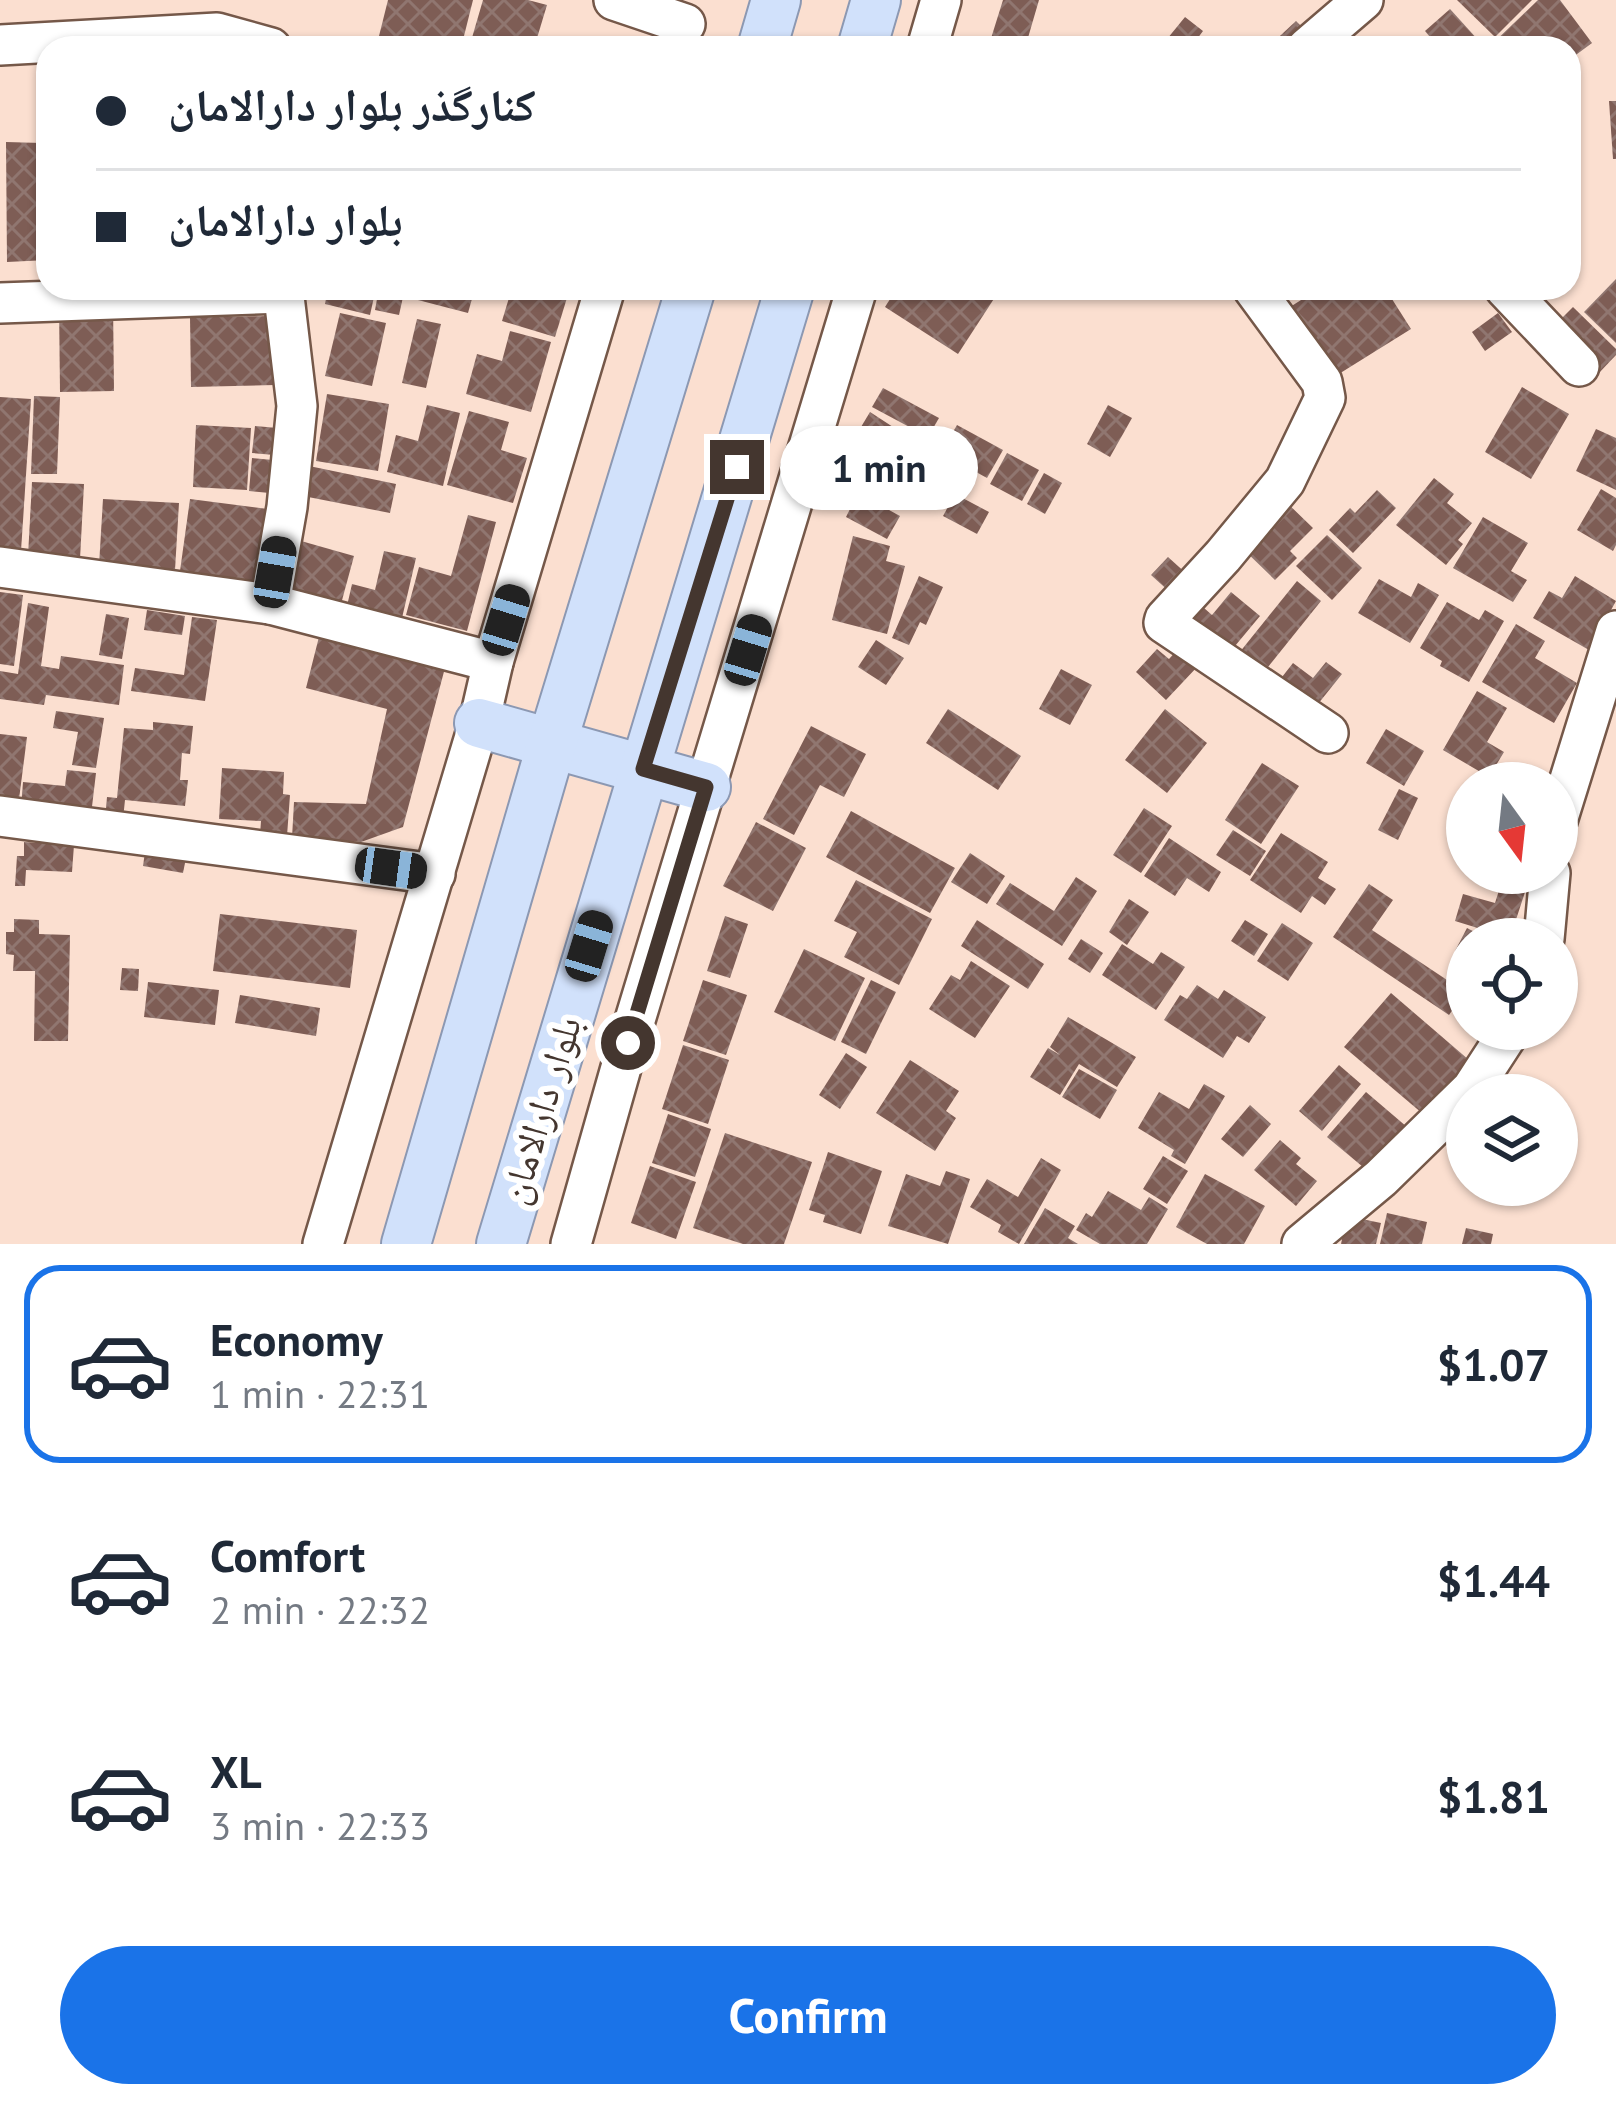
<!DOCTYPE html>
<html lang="en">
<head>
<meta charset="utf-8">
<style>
	:root { --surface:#fff; --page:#f2f2f3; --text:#1f2937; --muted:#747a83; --line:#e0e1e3; --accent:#1a73e8 }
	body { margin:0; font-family:"PT Sans","Noto Naskh Arabic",sans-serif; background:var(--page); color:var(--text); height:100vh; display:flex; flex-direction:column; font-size:45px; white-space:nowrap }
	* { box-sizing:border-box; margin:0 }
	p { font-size:39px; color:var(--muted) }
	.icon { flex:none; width:66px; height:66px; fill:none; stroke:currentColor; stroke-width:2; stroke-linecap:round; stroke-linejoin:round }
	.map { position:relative; height:1244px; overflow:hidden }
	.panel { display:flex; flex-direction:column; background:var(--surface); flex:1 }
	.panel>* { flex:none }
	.top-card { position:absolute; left:36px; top:36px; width:1545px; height:264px; border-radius:36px; box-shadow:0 3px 9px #0004; display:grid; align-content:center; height:264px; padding:0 60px; background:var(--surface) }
	.needle { width:78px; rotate:165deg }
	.buttons { position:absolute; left:1446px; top:762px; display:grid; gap:24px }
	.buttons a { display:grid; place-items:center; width:132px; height:132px; border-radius:50%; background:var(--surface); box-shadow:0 3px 9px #0004; font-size:60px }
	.end { position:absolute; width:54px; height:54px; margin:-27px; border:15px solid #44362f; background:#fff; box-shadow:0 0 0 6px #fff }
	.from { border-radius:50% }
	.bubble { position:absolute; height:84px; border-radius:42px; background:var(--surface); box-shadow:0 3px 9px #0004; font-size:39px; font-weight:700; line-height:84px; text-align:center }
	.car { position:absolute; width:36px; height:72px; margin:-36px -18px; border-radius:15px; box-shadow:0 0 9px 3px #0007; background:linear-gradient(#222 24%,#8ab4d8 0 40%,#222 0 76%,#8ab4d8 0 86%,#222 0) }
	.top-card b { display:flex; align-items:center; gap:42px; height:114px; font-size:45px }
	.top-card b+b { border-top:3px solid var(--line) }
	.top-card i { width:30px; height:30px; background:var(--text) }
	ul { padding:21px 0 0; list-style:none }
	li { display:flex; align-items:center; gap:36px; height:198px; margin:0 24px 18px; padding:0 36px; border:6px solid transparent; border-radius:36px }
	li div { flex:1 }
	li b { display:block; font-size:45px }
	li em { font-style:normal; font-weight:700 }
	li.current { border-color:var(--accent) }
	li>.icon { width:108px; height:108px; stroke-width:1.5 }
	.button { display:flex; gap:24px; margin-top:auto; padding:24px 60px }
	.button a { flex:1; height:138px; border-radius:72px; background:var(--accent); color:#fff; font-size:48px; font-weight:700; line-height:138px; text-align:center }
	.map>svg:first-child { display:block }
	.building { fill:url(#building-cross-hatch) }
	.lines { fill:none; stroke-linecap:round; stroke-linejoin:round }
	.minor-casing { stroke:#755849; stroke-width:44 }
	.major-casing { stroke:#8c98b2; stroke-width:52 }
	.minor { stroke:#fff; stroke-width:39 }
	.major { stroke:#d1e1fb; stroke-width:48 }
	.route { stroke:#44362f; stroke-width:15 }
	.labels { text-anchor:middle; stroke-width:12; stroke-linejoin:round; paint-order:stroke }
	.street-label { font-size:39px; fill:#44362f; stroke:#fff }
</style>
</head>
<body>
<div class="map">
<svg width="1616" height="1244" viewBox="0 0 1616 1244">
	<defs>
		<pattern id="building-cross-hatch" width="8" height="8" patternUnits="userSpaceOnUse" patternTransform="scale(3)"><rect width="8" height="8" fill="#7e5d55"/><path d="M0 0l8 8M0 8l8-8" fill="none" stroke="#907670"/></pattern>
	</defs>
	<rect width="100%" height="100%" fill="#fbdfd0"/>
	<g class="building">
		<polygon points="388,0 473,0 461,48 376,48"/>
		<polygon points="483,0 528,0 547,5 534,48 469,48"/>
		<polygon points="1003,0 1039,0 1025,48 988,48"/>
		<polygon points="1457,0 1532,0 1495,37"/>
		<polygon points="1538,0 1560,0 1592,43 1569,60 1569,48 1488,48"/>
		<polygon points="1450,9 1479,41 1471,48 1439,48 1425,31"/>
		<polygon points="1185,17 1203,31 1194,43 1200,48 1169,48 1163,44"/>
		<polygon points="1296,21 1304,29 1285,48 1267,48"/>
		<polygon points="1609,101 1616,101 1616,159 1613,159"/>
		<polygon points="6,142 42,143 43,167 48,166 48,260 7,262"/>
		<polygon points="1616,279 1616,343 1584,312"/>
		<polygon points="328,288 376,288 370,315 325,304"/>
		<polygon points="379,288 405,288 399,315 375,310"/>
		<polygon points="417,288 475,288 468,313 414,299"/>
		<polygon points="512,288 570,288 555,337 502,321"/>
		<polygon points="897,288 1001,288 958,354 885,307"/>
		<polygon points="1320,288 1385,288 1411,329 1334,377 1290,307"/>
		<polygon points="113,302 114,391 60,392 59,304"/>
		<polygon points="1573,307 1616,349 1616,355 1598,374 1551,329"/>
		<polygon points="340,313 386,323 372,386 325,376"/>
		<polygon points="1498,313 1512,332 1485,351 1472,332"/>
		<polygon points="273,316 275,385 191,387 190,317"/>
		<polygon points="417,319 441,324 426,388 402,383"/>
		<polygon points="510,331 551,342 531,412 466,394 477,354 502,361"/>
		<polygon points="1522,387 1569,414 1531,479 1485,452"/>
		<polygon points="883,388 939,418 928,437 872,407"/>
		<polygon points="327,394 389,404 378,471 316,461"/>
		<polygon points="34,396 60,397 57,474 31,474"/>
		<polygon points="0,397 31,399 21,551 0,549"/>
		<polygon points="427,405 460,413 443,486 387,472 396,435 418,441"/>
		<polygon points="1108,405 1132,418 1110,457 1087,444"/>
		<polygon points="469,411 509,422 501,450 527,458 513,503 447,485"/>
		<polygon points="870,412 913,440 904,455 861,427"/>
		<polygon points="196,425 251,428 247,490 193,487"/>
		<polygon points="957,425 1003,450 987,478 941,453"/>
		<polygon points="255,426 289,429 286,456 252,453"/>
		<polygon points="1596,429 1616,438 1616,490 1576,471"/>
		<polygon points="1007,453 1039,470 1022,501 990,484"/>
		<polygon points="252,458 284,461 280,494 249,491"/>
		<polygon points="309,466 396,484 390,513 303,496"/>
		<polygon points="1044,473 1062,483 1045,514 1027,504"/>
		<polygon points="1434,478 1454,494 1447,503 1472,523 1458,540 1463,544 1446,565 1396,525"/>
		<polygon points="32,482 84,484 80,559 28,556"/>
		<polygon points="1601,489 1616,498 1616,545 1613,551 1577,530"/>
		<polygon points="1377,490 1396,508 1353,553 1329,530 1350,508 1355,513"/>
		<polygon points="858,493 900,516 887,539 846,517"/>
		<polygon points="955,494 989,512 977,534 943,516"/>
		<polygon points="103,499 179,503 175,570 99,566"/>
		<polygon points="190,499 276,510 266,582 180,571"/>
		<polygon points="1283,499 1313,528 1290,551 1297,558 1275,580 1239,545"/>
		<polygon points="468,515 496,522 467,631 406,615 419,567 451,576"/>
		<polygon points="1483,517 1528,543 1511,571 1527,580 1513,602 1453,568"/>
		<polygon points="1327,535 1362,568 1332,600 1296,566"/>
		<polygon points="853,536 890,546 886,561 905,566 887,634 832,620"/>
		<polygon points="301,541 354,556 341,604 288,589"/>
		<polygon points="384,551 416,558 402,618 347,606 352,584 375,590"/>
		<polygon points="1168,557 1189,576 1172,594 1151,575"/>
		<polygon points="919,576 943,587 926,625 920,622 909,645 892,638"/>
		<polygon points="1575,576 1616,601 1589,650 1533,618 1549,591 1562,598"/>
		<polygon points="1379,579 1411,597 1418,583 1439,595 1410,643 1358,613"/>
		<polygon points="1297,581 1321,601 1260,677 1235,658"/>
		<polygon points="0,592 23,595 14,666 0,664"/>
		<polygon points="1231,592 1260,616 1225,658 1180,622 1196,601 1212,615"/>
		<polygon points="1447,602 1479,620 1485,610 1504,621 1469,682 1440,666 1442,661 1420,648"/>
		<polygon points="28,603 49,607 41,666 59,669 61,656 124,665 119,705 46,695 44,705 0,699 0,671 18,674"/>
		<polygon points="147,610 185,616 182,635 144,630"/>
		<polygon points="106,614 129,618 122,659 99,655"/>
		<polygon points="192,617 217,620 205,701 131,691 135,668 184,675"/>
		<polygon points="1516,624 1545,641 1535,658 1577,683 1554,723 1482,682"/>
		<polygon points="321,629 446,664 403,827 361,842 292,838 294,802 366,804 387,709 306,688"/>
		<polygon points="876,640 904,658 886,685 858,667"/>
		<polygon points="1179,648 1198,666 1166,700 1136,672 1157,649 1169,659"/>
		<polygon points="1326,662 1342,674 1310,714 1275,686 1293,663 1313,678"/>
		<polygon points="1061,669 1092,685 1070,725 1039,709"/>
		<polygon points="1477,691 1507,708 1487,742 1504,752 1489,777 1443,750"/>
		<polygon points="948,709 1021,756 998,790 926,743"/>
		<polygon points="1165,709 1207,743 1167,793 1125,760"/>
		<polygon points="56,711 104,718 96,768 72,765 78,732 53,728"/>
		<polygon points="153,722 193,726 190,754 182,753 180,780 188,780 185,806 125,800 123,819 105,818 107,797 117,798 124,728 153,730"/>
		<polygon points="811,726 866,754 844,797 820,785 794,835 763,819"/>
		<polygon points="1386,729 1424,751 1404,786 1366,763"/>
		<polygon points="0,734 27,737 18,807 0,804"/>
		<polygon points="1262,763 1299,786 1261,844 1225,820"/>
		<polygon points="222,768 284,772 283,794 290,795 287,836 260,835 261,821 219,819"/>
		<polygon points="67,770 96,773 91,815 21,807 23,782 65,786"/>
		<polygon points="1399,789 1418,798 1398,840 1378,830"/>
		<polygon points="1144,808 1172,826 1141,873 1113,855"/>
		<polygon points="851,811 955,868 930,913 826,857"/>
		<polygon points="756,822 806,848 773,911 723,886"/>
		<polygon points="1233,830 1266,851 1250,876 1216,855"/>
		<polygon points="1281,833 1328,862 1318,878 1336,889 1325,905 1312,896 1301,913 1250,880"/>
		<polygon points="1169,838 1221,872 1209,892 1187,878 1175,896 1144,876"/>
		<polygon points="24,842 74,845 72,872 26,870 25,886 15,886 17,856 24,856"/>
		<polygon points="145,852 186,858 183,873 143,866"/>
		<polygon points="970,853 1005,876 987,904 951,882"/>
		<polygon points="1076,877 1097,891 1062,946 996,904 1010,883 1054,911"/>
		<polygon points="856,880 932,919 899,985 844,957 857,932 834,921"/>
		<polygon points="1502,881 1526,889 1510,938 1455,921 1463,894 1495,903"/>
		<polygon points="1369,884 1393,900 1372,930 1465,992 1449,1015 1333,937"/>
		<polygon points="1129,899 1149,912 1127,945 1109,932"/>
		<polygon points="220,914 357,930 350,988 213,971"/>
		<polygon points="725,916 748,924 730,978 707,971"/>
		<polygon points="14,919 39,920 39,934 70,935 68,1041 34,1041 35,971 13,971 14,955 6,954 6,932 14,932"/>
		<polygon points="977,920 1044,964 1028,989 961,946"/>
		<polygon points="1245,920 1268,934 1254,956 1231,941"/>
		<polygon points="1282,923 1313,943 1288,981 1257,961"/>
		<polygon points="1467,928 1488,939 1467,939 1467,957 1455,951"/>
		<polygon points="1081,939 1103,953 1090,973 1068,959"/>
		<polygon points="1122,944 1153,964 1161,952 1185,967 1156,1010 1102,975"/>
		<polygon points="804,949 865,978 835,1041 774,1012"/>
		<polygon points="971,961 1010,986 975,1038 929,1009 951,975 960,980"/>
		<polygon points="122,968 139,969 138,991 120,990"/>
		<polygon points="703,980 747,995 726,1055 683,1041"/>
		<polygon points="871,980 896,992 866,1054 841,1042"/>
		<polygon points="148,982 219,990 215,1025 144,1017"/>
		<polygon points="1197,985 1218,999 1224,990 1266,1017 1249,1043 1237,1036 1223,1058 1164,1020 1180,995 1187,999"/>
		<polygon points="1391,993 1469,1060 1423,1114 1344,1047"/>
		<polygon points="240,995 320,1008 316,1036 235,1023"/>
		<polygon points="1068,1017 1136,1057 1117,1087 1079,1064 1060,1095 1030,1077 1048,1048 1060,1055 1050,1047"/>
		<polygon points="683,1045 729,1060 708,1124 662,1109"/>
		<polygon points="846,1053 867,1067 840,1109 819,1095"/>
		<polygon points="910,1060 959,1091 946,1111 956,1118 935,1151 876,1113"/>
		<polygon points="1339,1065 1361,1084 1322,1131 1299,1111"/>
		<polygon points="1079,1069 1117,1090 1100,1119 1062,1097"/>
		<polygon points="1204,1084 1225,1096 1185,1164 1171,1156 1174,1150 1138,1128 1159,1092 1189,1109"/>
		<polygon points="1366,1092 1407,1127 1369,1172 1327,1137"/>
		<polygon points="1250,1105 1271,1124 1243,1157 1221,1139"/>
		<polygon points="668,1114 711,1129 695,1177 652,1163"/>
		<polygon points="725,1133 812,1162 784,1244 743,1244 693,1228"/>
		<polygon points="1280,1140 1301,1158 1296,1164 1317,1181 1296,1206 1254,1170"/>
		<polygon points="828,1152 882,1171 861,1234 823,1222 825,1215 809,1210"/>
		<polygon points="1163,1156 1188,1171 1167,1204 1143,1189"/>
		<polygon points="1041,1158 1061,1170 1019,1244 998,1232 1001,1225 970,1207 987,1179 1018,1197"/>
		<polygon points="650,1166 696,1182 676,1239 631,1223"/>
		<polygon points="946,1171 970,1179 948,1244 888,1226 906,1174 940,1186"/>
		<polygon points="1205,1174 1265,1206 1244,1244 1207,1244 1176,1227"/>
		<polygon points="1108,1191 1141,1210 1149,1197 1168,1209 1147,1244 1100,1244 1076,1230 1086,1213 1092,1217"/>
		<polygon points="1045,1208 1075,1226 1068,1238 1078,1244 1024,1244"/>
		<polygon points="1387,1213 1427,1222 1422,1244 1380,1244"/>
		<polygon points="1347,1216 1381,1223 1376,1244 1341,1244"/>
		<polygon points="1466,1228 1493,1234 1491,1244 1462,1244"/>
	</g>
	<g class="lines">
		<defs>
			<g id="minor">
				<polyline points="614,0 685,24"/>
				<polyline points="0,45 217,33 271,48"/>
				<polyline points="927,48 941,0"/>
				<polyline points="1307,48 1363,0"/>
				<polyline points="1253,288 1322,382 1325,398 1285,481 1223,556 1165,619 1164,623 1328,733"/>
				<polyline points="1505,288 1579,366"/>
				<polyline points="0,303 283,293"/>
				<polyline points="0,567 270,604 493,662"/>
				<polyline points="270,604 287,507 297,406 283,288"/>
				<polyline points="0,816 435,874"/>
				<polyline points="1557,821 1616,631"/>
				<polyline points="1544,939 1550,873"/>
				<polyline points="323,1244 479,723 493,662 605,288"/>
				<polyline points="571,1244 628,1043 857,288"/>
				<polyline points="1302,1244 1381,1178 1472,1089 1511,1029"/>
			</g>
			<g id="major">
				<polyline points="762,48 776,0"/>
				<polyline points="862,48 876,0"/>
				<polyline points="479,723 706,787"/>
				<polyline points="406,1244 552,743 691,288"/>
				<polyline points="501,1244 790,288"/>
			</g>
		</defs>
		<use href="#minor" class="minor-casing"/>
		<use href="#major" class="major-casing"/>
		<use href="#minor" class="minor"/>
		<use href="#major" class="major"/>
	</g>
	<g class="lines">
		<polyline class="route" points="628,1043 706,787 643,769 737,467"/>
	</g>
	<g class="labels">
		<g class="street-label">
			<text transform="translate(540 1110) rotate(-73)" y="14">بلوار دارالامان</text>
		</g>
	</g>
</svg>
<div class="buttons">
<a><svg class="needle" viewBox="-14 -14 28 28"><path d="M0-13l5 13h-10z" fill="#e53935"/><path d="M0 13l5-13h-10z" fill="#747a83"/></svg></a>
<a><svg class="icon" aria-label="locate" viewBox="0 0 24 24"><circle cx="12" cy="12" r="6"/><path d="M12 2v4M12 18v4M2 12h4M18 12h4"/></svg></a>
<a><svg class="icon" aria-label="layers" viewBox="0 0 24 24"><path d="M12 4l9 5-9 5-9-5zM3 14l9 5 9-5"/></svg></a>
</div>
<i class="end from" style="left:628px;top:1043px"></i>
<i class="end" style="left:737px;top:467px"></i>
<div class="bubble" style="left:780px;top:426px;width:198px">1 min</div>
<i class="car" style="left:275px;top:572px;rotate:10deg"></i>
<i class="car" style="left:506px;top:620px;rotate:17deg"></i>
<i class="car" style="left:748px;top:650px;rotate:17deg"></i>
<i class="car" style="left:391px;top:868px;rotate:98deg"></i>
<i class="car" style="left:589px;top:946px;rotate:17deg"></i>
<div class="top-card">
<b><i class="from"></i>کنارگذر بلوار دارالامان</b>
<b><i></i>بلوار دارالامان</b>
</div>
</div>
<section class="panel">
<ul>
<li class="current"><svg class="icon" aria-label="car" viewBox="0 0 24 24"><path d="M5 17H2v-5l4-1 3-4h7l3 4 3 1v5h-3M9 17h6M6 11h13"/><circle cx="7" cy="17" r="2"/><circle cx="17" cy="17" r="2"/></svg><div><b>Economy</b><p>1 min · 22:31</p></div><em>$1.07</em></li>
<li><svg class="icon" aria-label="car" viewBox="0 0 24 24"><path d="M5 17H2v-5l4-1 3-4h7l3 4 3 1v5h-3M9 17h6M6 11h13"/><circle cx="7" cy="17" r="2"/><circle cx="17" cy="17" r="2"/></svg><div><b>Comfort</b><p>2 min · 22:32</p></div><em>$1.44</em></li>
<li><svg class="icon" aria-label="car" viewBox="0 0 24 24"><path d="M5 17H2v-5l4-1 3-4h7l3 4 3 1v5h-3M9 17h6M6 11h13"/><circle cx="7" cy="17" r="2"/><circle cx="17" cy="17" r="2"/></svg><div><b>XL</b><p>3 min · 22:33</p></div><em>$1.81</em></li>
</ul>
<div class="button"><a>Confirm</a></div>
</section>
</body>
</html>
